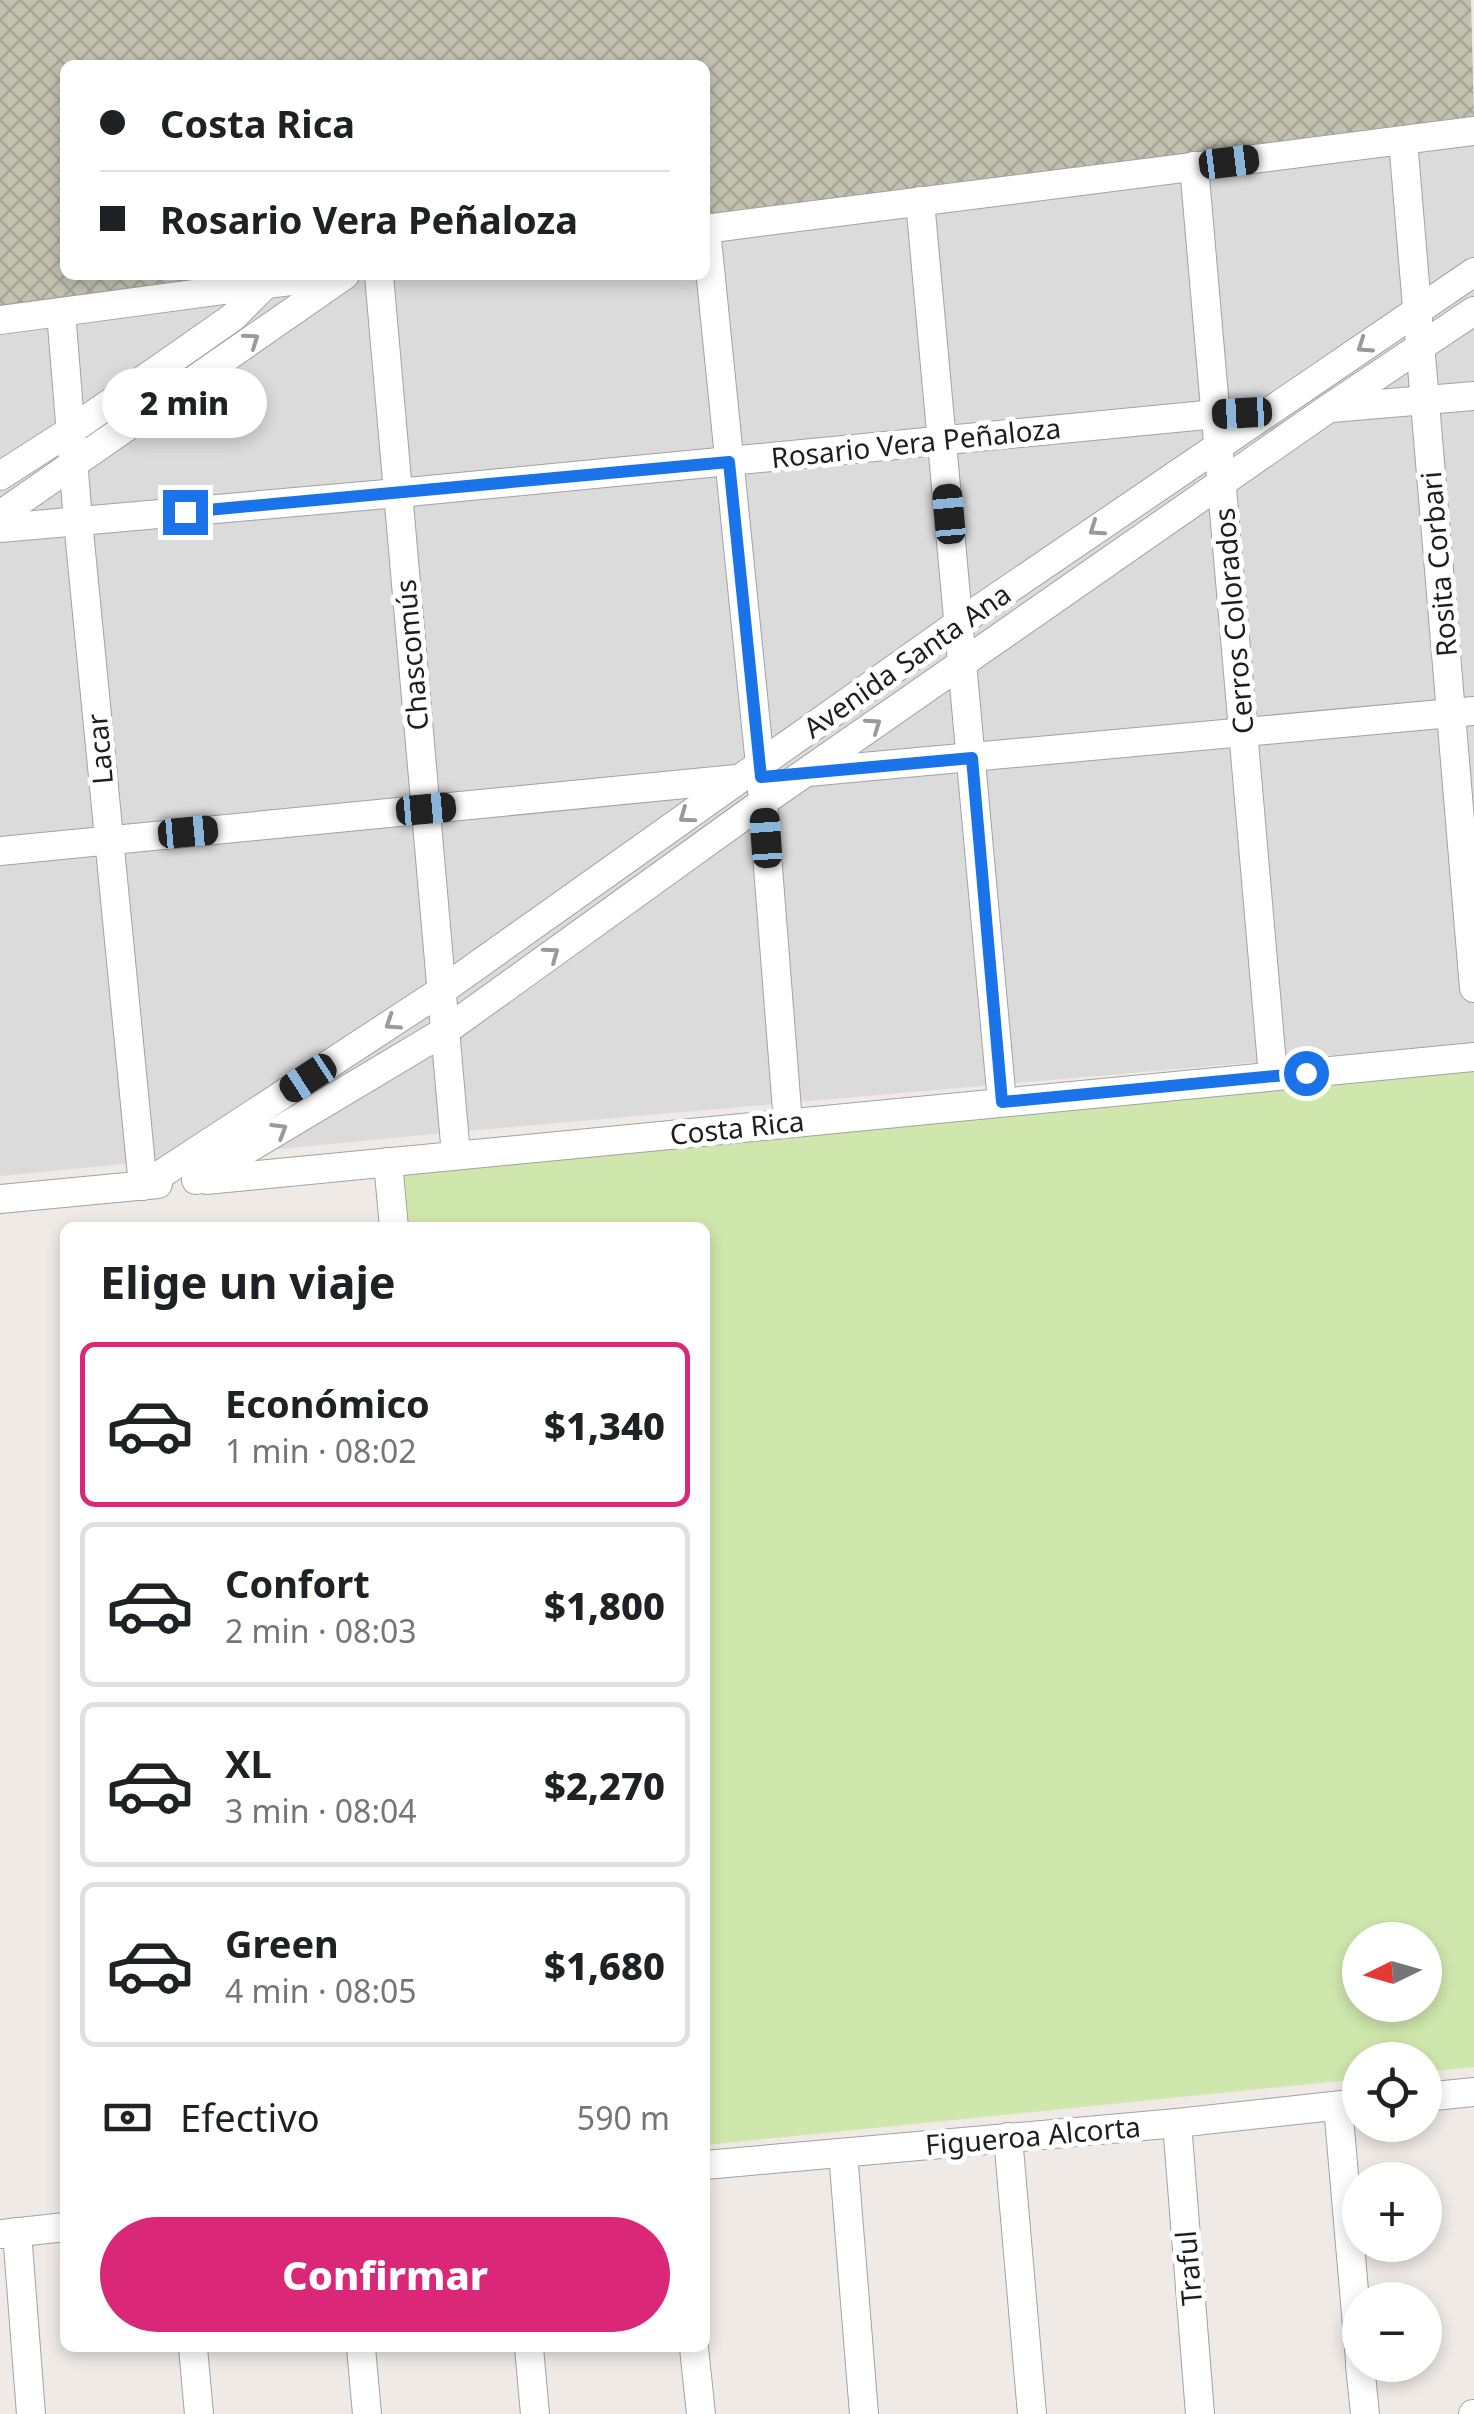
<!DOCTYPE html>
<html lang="es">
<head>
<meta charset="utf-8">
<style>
	:root { --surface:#fff; --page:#f2f2f2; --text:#202124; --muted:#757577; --line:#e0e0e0; --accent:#db2777 }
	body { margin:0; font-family:"Noto Sans",sans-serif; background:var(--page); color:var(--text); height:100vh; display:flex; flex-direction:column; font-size:38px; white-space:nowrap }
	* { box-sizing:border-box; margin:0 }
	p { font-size:32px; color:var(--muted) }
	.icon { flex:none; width:55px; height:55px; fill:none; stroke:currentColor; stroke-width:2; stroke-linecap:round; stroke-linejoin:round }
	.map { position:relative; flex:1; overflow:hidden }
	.side { position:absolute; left:60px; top:1222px; width:650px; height:1130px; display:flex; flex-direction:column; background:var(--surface); border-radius:15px; box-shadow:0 5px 15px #0003 }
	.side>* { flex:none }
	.banner { position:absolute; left:60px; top:60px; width:650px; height:220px; border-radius:15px; box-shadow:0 5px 15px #0003; display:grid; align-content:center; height:220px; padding:0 40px; background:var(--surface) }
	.needle { width:65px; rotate:265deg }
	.tools { position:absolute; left:1342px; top:1922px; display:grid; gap:20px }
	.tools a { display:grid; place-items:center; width:100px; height:100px; border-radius:50%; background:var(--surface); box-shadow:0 5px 15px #0003; font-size:50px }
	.end { position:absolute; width:45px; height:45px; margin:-22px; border:12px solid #1a73e8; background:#fff; box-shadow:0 0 0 5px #fff }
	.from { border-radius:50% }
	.bubble { position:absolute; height:70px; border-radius:35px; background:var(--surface); box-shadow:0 5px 15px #0003; font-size:32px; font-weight:800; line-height:70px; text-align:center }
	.car { position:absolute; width:30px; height:60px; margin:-30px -15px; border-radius:12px; box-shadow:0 0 8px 2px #0007; background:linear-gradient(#222 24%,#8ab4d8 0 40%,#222 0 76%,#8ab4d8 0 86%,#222 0) }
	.banner b { display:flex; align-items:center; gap:35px; height:95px; font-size:38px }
	.banner b+b { border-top:2px solid var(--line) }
	.banner i { width:25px; height:25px; background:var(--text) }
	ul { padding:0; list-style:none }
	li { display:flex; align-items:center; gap:30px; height:165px; margin:0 20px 15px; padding:0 20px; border:5px solid var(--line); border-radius:15px }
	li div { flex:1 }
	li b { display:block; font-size:38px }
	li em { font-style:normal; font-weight:800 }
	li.current { border-color:var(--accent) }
	li>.icon { width:90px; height:90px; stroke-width:1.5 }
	h2 { padding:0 40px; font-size:45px; line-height:120px }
	.pay { display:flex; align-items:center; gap:25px; height:110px; padding:0 40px; font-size:38px }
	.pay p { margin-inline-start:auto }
	.cta { display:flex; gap:20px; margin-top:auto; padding:20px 40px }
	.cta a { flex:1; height:115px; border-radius:60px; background:var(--accent); color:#fff; font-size:40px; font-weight:800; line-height:115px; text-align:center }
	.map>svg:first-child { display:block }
	.residential { fill:#dcdbdb }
	.construction { fill:url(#construction-cross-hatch) }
	.grass { fill:#cfe7ac; fill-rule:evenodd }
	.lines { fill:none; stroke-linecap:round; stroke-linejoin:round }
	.minor-casing { stroke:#a2a2a2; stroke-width:30 }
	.minor { stroke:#fff; stroke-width:28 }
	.oneway { stroke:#9a9a9a }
	.route { stroke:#1a73e8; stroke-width:12 }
	.labels { text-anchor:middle; stroke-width:10; stroke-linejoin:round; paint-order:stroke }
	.street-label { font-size:28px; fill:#1e1e1e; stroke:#fff }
</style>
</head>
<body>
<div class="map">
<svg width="1474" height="2414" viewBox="0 0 1474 2414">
	<defs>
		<pattern id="construction-cross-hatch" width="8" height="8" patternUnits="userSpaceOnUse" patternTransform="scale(2.5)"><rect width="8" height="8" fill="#c3c1b0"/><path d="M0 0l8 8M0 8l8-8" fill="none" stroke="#a7a597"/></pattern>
	</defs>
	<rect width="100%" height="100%" fill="#efeae5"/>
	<polygon class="residential" points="1474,135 1474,1043 455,1132 0,1176 0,325 399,275 705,275 705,233"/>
	<polygon class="construction" points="0,0 1471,0 1474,123 705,223 705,65 65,65 65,275 273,275 0,320"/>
	<path class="grass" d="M1474,1068v999l-49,5v-12h-65v19l-655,66v-917l-305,-1 -6,-59zM1360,1940h65v65h-65z"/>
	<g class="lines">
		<defs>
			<g id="minor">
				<polyline points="1403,140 1474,988"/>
				<polyline points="1194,166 1273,1076"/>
				<polyline points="920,201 1002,1102"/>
				<polyline points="705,229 1474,131"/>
				<polyline points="706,229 760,765 788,1123"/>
				<polyline points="379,275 456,1155"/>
				<polyline points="61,312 78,521 143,1186 441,991 959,623 1474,272"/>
				<polyline points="0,320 336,275"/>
				<polyline points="1331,408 1474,396"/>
				<polyline points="0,476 70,431 233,317 264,286"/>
				<polyline points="0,515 345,275"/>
				<polyline points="0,528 398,493 1216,414 1268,412"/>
				<polyline points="808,772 1474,711"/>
				<polyline points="0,851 736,779"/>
				<polyline points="388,1162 394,1228"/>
				<polyline points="196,1180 445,1031 763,802 1329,408 1474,311"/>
				<polyline points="206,1180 1474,1057"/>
				<polyline points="0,1199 158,1184"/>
				<polyline points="1425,2097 1474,2092"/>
				<polyline points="1338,2106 1360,2360"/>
				<polyline points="1177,2123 1200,2414"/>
				<polyline points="1008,2137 1032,2414"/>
				<polyline points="843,2153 864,2414"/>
				<polyline points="705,2165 1177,2123 1360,2103"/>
				<polyline points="17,2232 31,2414"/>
				<polyline points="2,2234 65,2227"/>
				<polyline points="193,2348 199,2414"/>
				<polyline points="361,2348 367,2414"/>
				<polyline points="529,2348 535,2414"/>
				<polyline points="694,2348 701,2414"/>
				<polyline points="1360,2365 1365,2414"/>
				<polyline points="1473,2414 1474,2414"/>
			</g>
		</defs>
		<use href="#minor" class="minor-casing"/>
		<use href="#minor" class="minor"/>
	</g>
	<defs><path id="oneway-chevron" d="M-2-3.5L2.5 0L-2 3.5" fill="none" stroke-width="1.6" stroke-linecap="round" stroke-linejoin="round" transform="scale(2.5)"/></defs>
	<g class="oneway">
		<use href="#oneway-chevron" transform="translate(252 340) rotate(-35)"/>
		<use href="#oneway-chevron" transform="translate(1364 346) rotate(146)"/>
		<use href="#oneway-chevron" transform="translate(1096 529) rotate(145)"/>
		<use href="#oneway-chevron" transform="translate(874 725) rotate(-35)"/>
		<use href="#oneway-chevron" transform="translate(686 816) rotate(144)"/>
		<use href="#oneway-chevron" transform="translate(552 954) rotate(-36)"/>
		<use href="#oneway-chevron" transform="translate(392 1023) rotate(147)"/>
		<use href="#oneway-chevron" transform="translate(280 1130) rotate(-31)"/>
	</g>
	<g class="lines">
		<polyline class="route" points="185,512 729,462 761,777 972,758 1002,1102 1306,1073"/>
	</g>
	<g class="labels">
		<g class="street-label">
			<text transform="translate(916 443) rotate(-6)" y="10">Rosario Vera Peñaloza</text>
			<text transform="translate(1439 564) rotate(-95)" y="10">Rosita Corbari</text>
			<text transform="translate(1234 621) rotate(-95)" y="10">Cerros Colorados</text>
			<text transform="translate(412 655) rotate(-95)" y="10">Chascomús</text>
			<text transform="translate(907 661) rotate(-35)" y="10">Avenida Santa Ana</text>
			<text transform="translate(100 749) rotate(-95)" y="10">Lacar</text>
			<text transform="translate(737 1128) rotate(-6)" y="10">Costa Rica</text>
			<text transform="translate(1033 2136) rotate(-5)" y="10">Figueroa Alcorta</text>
			<text transform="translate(1189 2268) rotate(-95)" y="10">Traful</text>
		</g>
	</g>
</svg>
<div class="tools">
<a><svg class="needle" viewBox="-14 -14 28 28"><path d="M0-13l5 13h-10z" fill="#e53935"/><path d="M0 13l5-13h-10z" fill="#757577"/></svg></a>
<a><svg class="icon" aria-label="locate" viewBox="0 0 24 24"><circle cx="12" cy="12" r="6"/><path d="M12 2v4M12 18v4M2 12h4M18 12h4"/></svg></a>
<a>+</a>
<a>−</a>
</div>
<i class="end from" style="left:1306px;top:1073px"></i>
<i class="end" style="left:185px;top:512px"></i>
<div class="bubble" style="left:102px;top:368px;width:165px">2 min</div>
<i class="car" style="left:1229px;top:162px;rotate:83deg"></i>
<i class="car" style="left:1242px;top:413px;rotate:267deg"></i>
<i class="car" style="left:949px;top:514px;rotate:355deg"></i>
<i class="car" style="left:426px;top:809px;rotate:85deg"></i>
<i class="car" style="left:188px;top:832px;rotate:85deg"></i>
<i class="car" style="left:766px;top:838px;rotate:356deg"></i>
<i class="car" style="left:308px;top:1078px;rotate:237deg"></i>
<div class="banner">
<b><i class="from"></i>Costa Rica</b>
<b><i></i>Rosario Vera Peñaloza</b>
</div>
<section class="side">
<h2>Elige un viaje</h2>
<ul>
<li class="current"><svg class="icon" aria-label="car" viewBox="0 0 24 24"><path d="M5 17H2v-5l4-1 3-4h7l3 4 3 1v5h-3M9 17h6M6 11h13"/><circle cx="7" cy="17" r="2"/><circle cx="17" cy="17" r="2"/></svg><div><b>Económico</b><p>1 min · 08:02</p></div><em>$1,340</em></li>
<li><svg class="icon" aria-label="car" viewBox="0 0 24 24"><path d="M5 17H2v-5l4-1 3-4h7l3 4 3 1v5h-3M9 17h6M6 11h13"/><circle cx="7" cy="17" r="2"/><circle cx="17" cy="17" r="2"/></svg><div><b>Confort</b><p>2 min · 08:03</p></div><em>$1,800</em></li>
<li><svg class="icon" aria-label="car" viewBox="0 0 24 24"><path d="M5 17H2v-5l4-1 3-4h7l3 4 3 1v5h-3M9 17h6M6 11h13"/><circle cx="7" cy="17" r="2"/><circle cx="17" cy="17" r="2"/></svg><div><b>XL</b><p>3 min · 08:04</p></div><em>$2,270</em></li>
<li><svg class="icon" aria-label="car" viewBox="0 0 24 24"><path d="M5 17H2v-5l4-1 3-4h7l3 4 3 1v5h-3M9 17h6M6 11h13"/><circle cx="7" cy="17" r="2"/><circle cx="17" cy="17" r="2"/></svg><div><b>Green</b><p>4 min · 08:05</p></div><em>$1,680</em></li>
</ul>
<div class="pay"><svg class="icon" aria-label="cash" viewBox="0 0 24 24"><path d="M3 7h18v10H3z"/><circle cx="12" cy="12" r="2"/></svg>Efectivo<p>590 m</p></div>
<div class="cta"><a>Confirmar</a></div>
</section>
</div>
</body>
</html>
